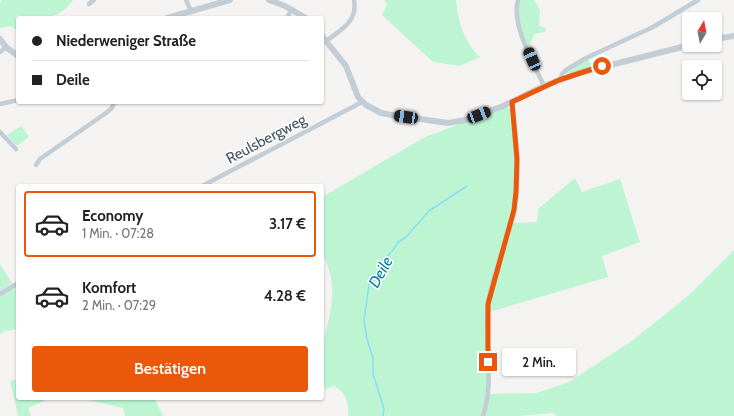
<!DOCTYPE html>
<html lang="de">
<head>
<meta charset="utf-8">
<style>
	:root { --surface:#fff; --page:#f6f6f6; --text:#222; --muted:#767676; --line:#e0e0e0; --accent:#ea580c }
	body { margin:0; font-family:Cabin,sans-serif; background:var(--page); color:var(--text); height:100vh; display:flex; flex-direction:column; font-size:15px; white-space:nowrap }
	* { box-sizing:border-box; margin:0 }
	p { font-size:13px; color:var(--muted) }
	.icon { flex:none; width:22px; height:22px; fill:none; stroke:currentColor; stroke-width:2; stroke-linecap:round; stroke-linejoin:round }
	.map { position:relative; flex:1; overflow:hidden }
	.sheet { position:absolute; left:16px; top:184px; width:308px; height:216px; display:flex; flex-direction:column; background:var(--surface); border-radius:4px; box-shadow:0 1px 3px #0004 }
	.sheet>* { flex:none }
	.hud { position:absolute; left:16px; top:16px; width:308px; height:88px; border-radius:4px; box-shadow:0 1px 3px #0004; display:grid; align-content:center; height:88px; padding:0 16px; background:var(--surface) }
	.needle { width:26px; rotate:10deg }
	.controls { position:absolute; left:682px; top:12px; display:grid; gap:8px }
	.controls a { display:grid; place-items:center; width:40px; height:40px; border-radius:4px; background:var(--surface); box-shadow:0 1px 3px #0004; font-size:20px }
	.end { position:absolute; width:18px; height:18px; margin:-9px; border:5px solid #ea580c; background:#fff; box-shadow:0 0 0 2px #fff }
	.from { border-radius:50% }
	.bubble { position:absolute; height:28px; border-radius:4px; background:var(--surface); box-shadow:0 1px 3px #0004; font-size:13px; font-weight:600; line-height:28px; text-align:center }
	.car { position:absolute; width:12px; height:24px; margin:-12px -6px; border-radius:5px; box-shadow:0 0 3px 1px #0007; background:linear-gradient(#222 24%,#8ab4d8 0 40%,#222 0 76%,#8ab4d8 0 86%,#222 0) }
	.hud b { display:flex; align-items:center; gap:14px; height:38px; font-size:15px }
	.hud b+b { border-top:1px solid var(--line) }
	.hud i { width:10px; height:10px; background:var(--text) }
	ul { padding:7px 0 0; list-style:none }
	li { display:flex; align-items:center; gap:12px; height:66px; margin:0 8px 6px; padding:0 8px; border:2px solid transparent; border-radius:4px }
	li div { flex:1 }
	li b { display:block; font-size:15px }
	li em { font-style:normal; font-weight:600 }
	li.current { border-color:var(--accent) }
	li>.icon { width:36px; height:36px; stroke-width:1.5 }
	.cta { display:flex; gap:8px; margin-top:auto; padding:8px 16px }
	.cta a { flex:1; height:46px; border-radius:4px; background:var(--accent); color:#fff; font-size:16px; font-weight:600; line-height:46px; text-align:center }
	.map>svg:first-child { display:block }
	.green { fill:#bdf5d3 }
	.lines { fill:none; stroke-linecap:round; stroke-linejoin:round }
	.stream { stroke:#86dff7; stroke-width:1.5 }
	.minor { stroke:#c2cdd5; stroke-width:4.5 }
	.tertiary { stroke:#c2cdd5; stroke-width:6 }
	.route { stroke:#ea580c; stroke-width:5 }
	.labels { text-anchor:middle; stroke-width:3; stroke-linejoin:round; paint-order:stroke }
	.street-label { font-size:15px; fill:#475563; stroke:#fff }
	.water-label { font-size:16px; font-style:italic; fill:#0380a3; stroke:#fff }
</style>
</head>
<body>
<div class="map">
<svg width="734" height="416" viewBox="0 0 734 416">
	<rect width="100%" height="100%" fill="#f5f2f2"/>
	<g class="green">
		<path d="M2,0h71c-15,21 -32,18 -55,18v13l-8,-5 -10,2v-25z"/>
		<path d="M384,0h72c2,20 8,43 24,57l-20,9 -27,-4 -51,-47 5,-11z"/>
		<polygon points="518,0 534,0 540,10 539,26 546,28 545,32 534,34 530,45 527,47 518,24"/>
		<polygon points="588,58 592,67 566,75 565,73"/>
		<path d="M505,107l5,2 7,64 -7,50 27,-1 1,-13 37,-31 7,14 38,-13 20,63 -38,14 6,21 -122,36 2,81 49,-1 32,-11 64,-42 55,-44 46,-46v166h-178l-2,-3 -37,3h-169c1,-13 -2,-25 -15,-30l-6,3 -5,-3c0,-12 -2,-26 0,-37 7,-35 18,-57 2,-92l-2,1v-61l103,-60z"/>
		<polygon points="21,126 29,137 17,146 7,135"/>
		<polygon points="0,264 12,283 0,291"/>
		<polygon points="18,285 18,329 5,331 0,334 0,296"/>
		<polygon points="18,379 18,398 50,398 28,408 31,416 18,416 10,381"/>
		<polygon points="80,398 154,398 162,414 165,416 125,416 123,408"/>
	</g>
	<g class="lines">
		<path class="stream" d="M383,416l1,-7 -11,-35v-16l-6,-19 -3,-18 5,-36c7,-6 8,-15 13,-22 5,-8 12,-12 16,-21l7,-4 24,-27 38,-25"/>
		<g class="minor">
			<polyline points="186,0 191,11"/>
			<path d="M518,0c-7,26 16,63 26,86"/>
			<polyline points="89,4 94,0"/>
			<polyline points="287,18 292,9"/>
			<path d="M326,41c15,-11 32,-20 28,-41"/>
			<polyline points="0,52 6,47"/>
			<polyline points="561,79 562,74 566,70 586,58 653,27 698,0"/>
			<polyline points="0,104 18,100"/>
			<polyline points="0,132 16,149"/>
			<polyline points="36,165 40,159 106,113 112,108 114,102"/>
			<polyline points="202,186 362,102"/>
			<polyline points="0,294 18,283"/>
			<path d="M483,416c12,-36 1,-75 5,-112 5,-34 22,-67 27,-101 5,-33 0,-68 -3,-101"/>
		</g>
		<g class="tertiary">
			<polyline points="269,0 285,6 306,18"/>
			<polyline points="167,18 230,0"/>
			<polyline points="322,36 346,66 358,97 366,105 381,113 392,115 448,123 465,120 503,106 544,86 579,73 690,45"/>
			<polyline points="0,39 6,47 18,56"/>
			<polyline points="715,39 734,36"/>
		</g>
	</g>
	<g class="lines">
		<polyline class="route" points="488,362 488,304 514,210 516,192 517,159 512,102 559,80 602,66"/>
	</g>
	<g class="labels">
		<g class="street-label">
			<text transform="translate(266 139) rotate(-28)" y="5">Reulsbergweg</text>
		</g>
		<g class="water-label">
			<text transform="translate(380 272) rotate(-61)" y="6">Deile</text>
		</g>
	</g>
</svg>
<div class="controls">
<a><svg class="needle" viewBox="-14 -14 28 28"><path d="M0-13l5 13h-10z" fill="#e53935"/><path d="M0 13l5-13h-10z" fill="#767676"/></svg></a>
<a><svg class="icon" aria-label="locate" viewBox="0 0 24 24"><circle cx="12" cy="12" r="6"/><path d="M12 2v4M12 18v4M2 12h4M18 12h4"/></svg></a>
</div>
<i class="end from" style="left:602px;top:66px"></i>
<i class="end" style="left:488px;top:362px"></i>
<div class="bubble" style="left:502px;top:348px;width:74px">2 Min.</div>
<i class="car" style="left:532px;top:59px;rotate:336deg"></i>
<i class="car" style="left:479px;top:115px;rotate:69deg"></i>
<i class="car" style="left:406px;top:117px;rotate:278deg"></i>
<div class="hud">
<b><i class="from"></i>Niederweniger Straße</b>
<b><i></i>Deile</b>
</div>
<section class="sheet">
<ul>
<li class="current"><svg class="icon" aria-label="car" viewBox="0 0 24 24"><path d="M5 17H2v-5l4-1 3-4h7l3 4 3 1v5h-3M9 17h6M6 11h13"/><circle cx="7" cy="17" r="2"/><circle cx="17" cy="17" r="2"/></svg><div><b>Economy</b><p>1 Min. · 07:28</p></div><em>3.17 €</em></li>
<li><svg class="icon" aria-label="car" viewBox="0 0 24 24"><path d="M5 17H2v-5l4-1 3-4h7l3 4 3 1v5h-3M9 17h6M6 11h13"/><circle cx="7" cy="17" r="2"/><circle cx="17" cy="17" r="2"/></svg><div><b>Komfort</b><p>2 Min. · 07:29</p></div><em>4.28 €</em></li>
</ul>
<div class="cta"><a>Bestätigen</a></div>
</section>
</div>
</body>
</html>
